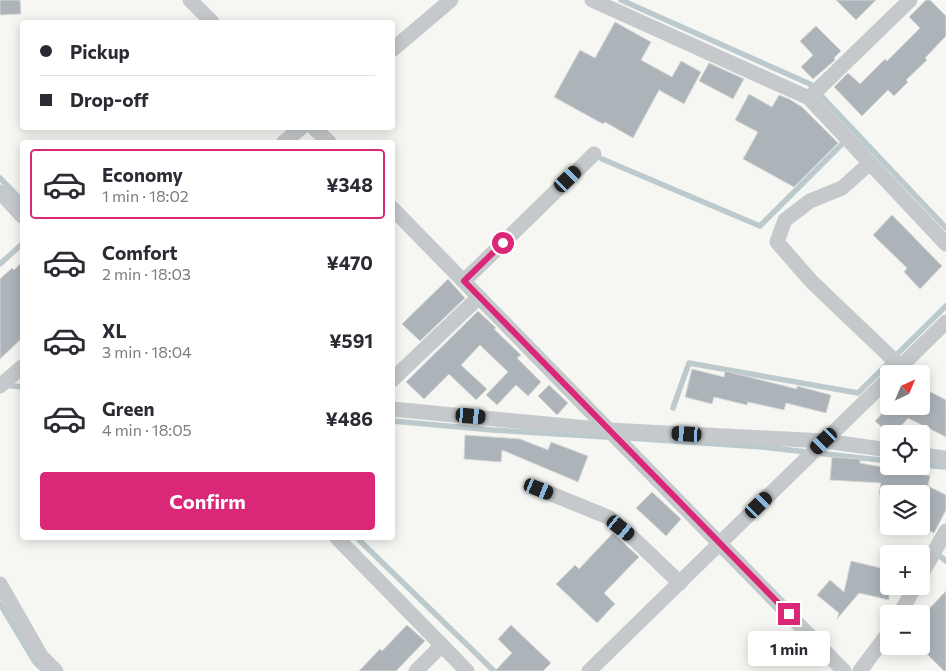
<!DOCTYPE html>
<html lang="en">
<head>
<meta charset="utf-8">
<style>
	:root { --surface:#fff; --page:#f2f2f3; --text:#2b2b33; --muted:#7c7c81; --line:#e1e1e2; --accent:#db2777 }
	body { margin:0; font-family:Commissioner,sans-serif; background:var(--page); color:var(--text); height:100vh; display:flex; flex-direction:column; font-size:19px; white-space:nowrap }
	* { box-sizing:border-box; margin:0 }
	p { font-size:16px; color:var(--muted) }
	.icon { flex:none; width:28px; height:28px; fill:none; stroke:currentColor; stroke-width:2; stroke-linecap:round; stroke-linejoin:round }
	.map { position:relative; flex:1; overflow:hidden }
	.side { position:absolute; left:20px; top:140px; width:375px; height:400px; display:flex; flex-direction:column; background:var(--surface); border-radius:5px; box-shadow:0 2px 12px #0003 }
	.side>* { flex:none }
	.banner { position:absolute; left:20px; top:20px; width:375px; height:110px; border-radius:5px; box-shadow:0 2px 12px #0003; display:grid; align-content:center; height:110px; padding:0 20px; background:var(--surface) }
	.needle { width:32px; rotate:44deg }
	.fabs { position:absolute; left:880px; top:365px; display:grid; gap:10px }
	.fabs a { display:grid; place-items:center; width:50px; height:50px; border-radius:5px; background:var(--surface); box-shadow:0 2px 12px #0003; font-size:25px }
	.end { position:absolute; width:22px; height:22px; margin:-11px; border:6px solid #db2777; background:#fff; box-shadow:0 0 0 2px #fff }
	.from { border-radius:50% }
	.bubble { position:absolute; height:35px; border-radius:5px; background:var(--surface); box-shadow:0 2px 12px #0003; font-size:16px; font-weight:700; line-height:35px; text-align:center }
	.car { position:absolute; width:15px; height:30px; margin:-15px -8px; border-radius:6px; box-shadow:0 0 4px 1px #0007; background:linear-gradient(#222 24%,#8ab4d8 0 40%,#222 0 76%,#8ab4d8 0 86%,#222 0) }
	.banner b { display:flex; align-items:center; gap:18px; height:48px; font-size:19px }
	.banner b+b { border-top:1px solid var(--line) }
	.banner i { width:12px; height:12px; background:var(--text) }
	ul { padding:9px 0 0; list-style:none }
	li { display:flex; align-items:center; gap:15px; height:70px; margin:0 10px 8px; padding:0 10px; border:2px solid transparent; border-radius:5px }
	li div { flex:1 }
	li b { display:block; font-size:19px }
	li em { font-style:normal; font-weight:700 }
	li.current { border-color:var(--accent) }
	li>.icon { width:45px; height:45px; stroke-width:1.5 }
	.cta { display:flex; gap:10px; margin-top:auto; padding:10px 20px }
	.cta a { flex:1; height:58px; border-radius:5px; background:var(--accent); color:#fff; font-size:20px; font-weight:700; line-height:58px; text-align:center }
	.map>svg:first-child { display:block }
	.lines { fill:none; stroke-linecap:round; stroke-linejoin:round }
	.stream { stroke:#bcc9cd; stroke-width:5.5 }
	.building { fill:#acb4b9; stroke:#d7d7d5 }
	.minor { stroke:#c5c9cc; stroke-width:15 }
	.route { stroke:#db2777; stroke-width:6 }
</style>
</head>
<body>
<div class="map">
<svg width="946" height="671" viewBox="0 0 946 671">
	<rect width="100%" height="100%" fill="#f6f6f2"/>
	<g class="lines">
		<g class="stream">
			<polyline points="621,0 810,84 946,228"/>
			<polyline points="602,159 760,226 846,140"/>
			<polyline points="0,178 22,201"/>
			<polyline points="0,264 22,244"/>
			<polyline points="5,385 22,387"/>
			<polyline points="673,408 689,363 858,393 946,306"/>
			<polyline points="392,421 493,430 607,437"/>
			<polyline points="629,438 762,447 889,461"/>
			<polyline points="921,465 946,467"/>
			<polyline points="357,538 494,671"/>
			<polyline points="941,557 946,561"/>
			<polyline points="0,604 35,662 44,671"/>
		</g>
	</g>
	<g class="building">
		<polygon points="0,0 20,0 21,14 0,15"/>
		<polygon points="836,0 876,0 856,20"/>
		<polygon points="926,0 930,0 946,16 946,36 925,58 927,60 906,80 908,82 894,96 888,90 862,116 834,87 848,73 860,84 885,59 887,61 920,28 909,17"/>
		<polygon points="615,22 651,42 641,60 672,77 681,61 701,72 684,104 659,90 633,138 605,122 603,124 554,97 580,50 595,58"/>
		<polygon points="816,26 841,51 834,58 835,60 813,79 801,67 813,55 800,41"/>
		<polygon points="709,63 744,79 733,99 699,81"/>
		<polygon points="749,94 772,107 779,95 789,99 802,107 838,143 794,187 743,159 758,132 735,120"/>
		<polygon points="892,215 942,266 920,289 904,272 907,268 873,235"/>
		<polygon points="22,262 22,338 0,359 0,279 12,268 14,270"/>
		<polygon points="448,279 465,298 420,341 402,324"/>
		<polygon points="478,311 496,328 494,329 521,355 517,358 541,382 528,396 516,385 497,405 486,395 508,372 480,345 461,365 487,389 476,400 449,374 424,399 406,382"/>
		<polygon points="692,369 724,377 725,371 797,389 797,386 831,395 826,413 786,403 784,410 748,402 747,405 714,397 712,404 685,397"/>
		<polygon points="549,385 568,403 557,415 538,396"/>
		<polygon points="921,387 946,400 946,437 908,418 894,434 889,434 875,421 887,408 884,406 921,406"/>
		<polygon points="465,435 520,439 548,450 551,442 588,456 578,482 502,450 501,462 464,459"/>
		<polygon points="832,457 860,459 860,463 930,476 928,486 946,495 946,510 934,533 922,527 928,513 921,511 921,494 879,494 881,483 830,480"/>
		<polygon points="652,492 681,519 666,536 636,508"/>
		<polygon points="613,533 639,557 604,593 615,604 597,623 556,584 575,565 579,569"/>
		<polygon points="851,561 889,570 889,600 859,593 837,619 839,613 817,595 830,580 844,592"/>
		<polygon points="946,591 946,671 944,671 921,648 921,617"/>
		<polygon points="407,625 425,641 396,671 359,671 380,649 382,651"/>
		<polygon points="511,625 551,663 543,671 495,671 512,653 498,639"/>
	</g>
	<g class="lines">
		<g class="minor">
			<polyline points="190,0 212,22"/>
			<polyline points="592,0 809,98 946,244"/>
			<polyline points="392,50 451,0"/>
			<polyline points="809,98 910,0"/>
			<polyline points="314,128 329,142"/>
			<polyline points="284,142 301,128"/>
			<polyline points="870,163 842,188 810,201 785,220 777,242 811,281 901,367"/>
			<polyline points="0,192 22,216"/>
			<polyline points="392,208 844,671"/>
			<polyline points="464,281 594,154"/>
			<polyline points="894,373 946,322"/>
			<polyline points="392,380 479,297"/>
			<polyline points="0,386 22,367"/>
			<polyline points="392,409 609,430 825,441 889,450"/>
			<polyline points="921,455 946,458"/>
			<polyline points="539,489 608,517 633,538 680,583"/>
			<polyline points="337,538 467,671"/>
			<polyline points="921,575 946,531"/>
			<polyline points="0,584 41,656 56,671"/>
			<polyline points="900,614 915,586"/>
			<polyline points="416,671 442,645"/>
			<polyline points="589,671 889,378"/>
			<polyline points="860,671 889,632"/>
		</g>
	</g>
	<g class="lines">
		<polyline class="route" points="503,243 464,281 789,614"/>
	</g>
</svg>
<div class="fabs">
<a><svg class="needle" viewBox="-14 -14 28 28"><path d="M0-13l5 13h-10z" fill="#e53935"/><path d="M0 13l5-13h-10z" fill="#7c7c81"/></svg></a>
<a><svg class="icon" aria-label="locate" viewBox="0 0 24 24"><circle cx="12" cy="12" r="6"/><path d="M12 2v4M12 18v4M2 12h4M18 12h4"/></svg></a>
<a><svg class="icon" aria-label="layers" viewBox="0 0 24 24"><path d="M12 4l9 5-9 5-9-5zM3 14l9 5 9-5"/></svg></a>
<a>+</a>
<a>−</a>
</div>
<i class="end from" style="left:503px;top:243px"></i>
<i class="end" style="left:789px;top:614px"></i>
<div class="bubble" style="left:748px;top:631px;width:82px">1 min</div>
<i class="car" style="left:568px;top:179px;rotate:46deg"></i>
<i class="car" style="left:471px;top:416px;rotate:95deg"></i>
<i class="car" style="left:687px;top:434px;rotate:273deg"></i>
<i class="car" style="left:824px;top:441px;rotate:226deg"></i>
<i class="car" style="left:539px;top:489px;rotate:112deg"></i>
<i class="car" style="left:759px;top:505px;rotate:46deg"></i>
<i class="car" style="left:621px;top:528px;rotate:129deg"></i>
<div class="banner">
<b><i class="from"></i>Pickup</b>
<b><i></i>Drop-off</b>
</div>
<section class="side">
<ul>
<li class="current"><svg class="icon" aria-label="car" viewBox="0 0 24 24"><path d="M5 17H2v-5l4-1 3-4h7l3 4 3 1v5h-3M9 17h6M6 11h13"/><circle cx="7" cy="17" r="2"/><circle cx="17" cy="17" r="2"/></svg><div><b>Economy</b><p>1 min · 18:02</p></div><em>¥348</em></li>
<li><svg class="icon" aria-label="car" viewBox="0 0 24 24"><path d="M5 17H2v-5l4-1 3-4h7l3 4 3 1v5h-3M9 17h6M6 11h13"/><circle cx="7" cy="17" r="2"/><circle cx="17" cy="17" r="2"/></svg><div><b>Comfort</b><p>2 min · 18:03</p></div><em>¥470</em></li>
<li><svg class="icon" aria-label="car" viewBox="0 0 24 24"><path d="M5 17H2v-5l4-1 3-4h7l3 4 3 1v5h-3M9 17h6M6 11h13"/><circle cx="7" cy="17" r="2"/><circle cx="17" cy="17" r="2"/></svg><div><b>XL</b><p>3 min · 18:04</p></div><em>¥591</em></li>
<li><svg class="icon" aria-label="car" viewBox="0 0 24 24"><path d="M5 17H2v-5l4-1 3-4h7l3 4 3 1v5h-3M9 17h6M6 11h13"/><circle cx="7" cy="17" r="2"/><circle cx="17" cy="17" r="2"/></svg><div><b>Green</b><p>4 min · 18:05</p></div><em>¥486</em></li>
</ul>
<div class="cta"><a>Confirm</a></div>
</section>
</div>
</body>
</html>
